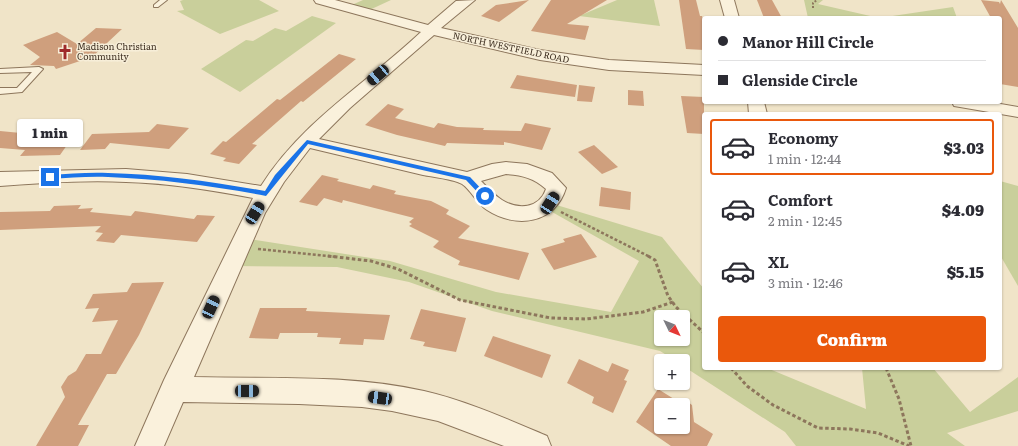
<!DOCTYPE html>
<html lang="en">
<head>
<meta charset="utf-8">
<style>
	:root { --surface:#fff; --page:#f7f7f7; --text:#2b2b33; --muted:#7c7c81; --line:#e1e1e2; --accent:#ea580c }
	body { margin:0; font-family:Literata,serif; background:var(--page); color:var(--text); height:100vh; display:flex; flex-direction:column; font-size:15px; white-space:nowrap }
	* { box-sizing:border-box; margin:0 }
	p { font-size:13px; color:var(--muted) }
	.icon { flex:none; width:22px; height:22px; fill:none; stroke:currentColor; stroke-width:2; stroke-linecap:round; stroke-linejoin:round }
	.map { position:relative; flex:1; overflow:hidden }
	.side { position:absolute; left:702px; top:112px; width:300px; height:258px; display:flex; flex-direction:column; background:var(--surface); border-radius:4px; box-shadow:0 1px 3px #0004 }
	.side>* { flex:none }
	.top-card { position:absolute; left:702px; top:16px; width:300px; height:88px; border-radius:4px; box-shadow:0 1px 3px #0004; display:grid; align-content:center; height:88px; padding:0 16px; background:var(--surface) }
	.needle { width:26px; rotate:133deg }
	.buttons { position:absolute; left:654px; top:310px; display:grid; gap:8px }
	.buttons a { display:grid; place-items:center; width:36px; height:36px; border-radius:4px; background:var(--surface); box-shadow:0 1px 3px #0004; font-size:20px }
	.end { position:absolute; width:18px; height:18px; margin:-9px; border:5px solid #1a73e8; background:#fff; box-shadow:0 0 0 2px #fff }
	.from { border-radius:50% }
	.bubble { position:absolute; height:28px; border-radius:4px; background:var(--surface); box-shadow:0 1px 3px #0004; font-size:13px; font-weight:800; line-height:28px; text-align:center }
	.car { position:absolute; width:12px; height:24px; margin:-12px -6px; border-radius:5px; box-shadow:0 0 3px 1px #0007; background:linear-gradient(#222 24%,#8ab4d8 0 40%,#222 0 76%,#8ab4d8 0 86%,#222 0) }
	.top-card b { display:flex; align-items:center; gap:14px; height:38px; font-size:15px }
	.top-card b+b { border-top:1px solid var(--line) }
	.top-card i { width:10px; height:10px; background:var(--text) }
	ul { padding:7px 0 0; list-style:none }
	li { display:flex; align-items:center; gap:12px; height:56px; margin:0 8px 6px; padding:0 8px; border:2px solid transparent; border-radius:4px }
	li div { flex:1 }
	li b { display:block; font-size:15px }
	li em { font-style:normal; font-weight:800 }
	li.on { border-color:var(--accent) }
	li>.icon { width:36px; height:36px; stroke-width:1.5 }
	.cta { display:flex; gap:8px; margin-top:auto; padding:8px 16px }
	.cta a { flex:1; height:46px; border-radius:4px; background:var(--accent); color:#fff; font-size:16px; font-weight:800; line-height:46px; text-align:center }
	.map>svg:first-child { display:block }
	.green { fill:#c9cf9b; fill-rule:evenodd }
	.building { fill:#cf9f7d; fill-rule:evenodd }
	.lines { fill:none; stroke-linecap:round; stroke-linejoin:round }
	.lane-casing { stroke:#8d765c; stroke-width:2 }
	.street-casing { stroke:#8d765c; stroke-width:2 }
	.path-far2 { stroke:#8d765c; stroke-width:2; stroke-dasharray:2 1.5; stroke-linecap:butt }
	.path-far1 { stroke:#8d765c; stroke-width:2.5; stroke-dasharray:3 2; stroke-linecap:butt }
	.path { stroke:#8d765c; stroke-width:3; stroke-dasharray:3.5 2.5; stroke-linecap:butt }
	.lane { fill:#faf1dc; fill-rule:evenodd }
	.street { fill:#faf1dc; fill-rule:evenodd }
	.route { fill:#1a73e8 }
	.labels { text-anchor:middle; stroke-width:3; stroke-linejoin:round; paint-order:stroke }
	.far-poi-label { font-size:9px; fill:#3d2e20; stroke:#f7eed8; text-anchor:start }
	.far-street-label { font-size:9px; fill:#3d2e20; stroke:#f7eed8 }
</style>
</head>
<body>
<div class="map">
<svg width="1018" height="446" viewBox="0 0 1018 446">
	<rect width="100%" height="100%" fill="#f0e4c8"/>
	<g class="green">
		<polygon points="183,0 259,0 279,11 220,34 177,11 184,10 180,1"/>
		<polygon points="363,0 391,0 363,13 345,8"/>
		<polygon points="617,0 654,0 660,26 579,16"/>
		<polygon points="804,0 823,0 818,4 879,18 953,7 957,18 808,18"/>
		<polygon points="312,16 336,23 240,92 201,69 246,40 253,41 275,28 286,31"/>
		<polygon points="1000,181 1018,186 1018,286 1000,255"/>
		<path d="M550,203l112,34 42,52v79h63l99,41 -4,-41h71l37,44 48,-35v34l-71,22 18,13h-169l-11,-14 -102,-66v-5h-7l-16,-10 -168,-40 -83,-29 -72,-15 -107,-1 13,-28 147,23 106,31 115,20 28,-51 -94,-53zM661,317h22v22h-22z"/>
	</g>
	<g class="building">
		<polygon points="529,0 499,22 481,16 496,5"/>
		<polygon points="551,0 607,0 567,24 589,26 585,40 531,31"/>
		<polygon points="679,0 696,0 700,16 702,16 704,24 704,50 686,49"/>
		<polygon points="757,0 772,0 782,18 764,18"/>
		<polygon points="981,0 999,2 1000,4 1001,0 1018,28 1018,87 1000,84 1000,18 991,18"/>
		<polygon points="96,28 122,29 92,57 56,69 54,66 30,65 40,57 23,45 57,32 77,44"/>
		<polygon points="339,54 356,59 303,102 301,101 252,144 257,145 239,164 223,161 226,158 210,154 223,141 226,142 277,99 280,100"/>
		<polygon points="517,75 577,85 575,97 510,88"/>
		<polygon points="579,85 595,87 592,102 577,101"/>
		<polygon points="628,90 643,91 644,106 628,105"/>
		<polygon points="681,96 704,97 704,134 687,133"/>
		<polygon points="388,104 404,109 395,118 434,128 438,123 457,127 484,128 483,130 521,131 525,123 551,128 542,150 504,142 504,145 447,143 445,146 397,135 365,125"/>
		<polygon points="157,124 189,128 169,149 110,143 105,149 80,150 92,134 149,132"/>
		<polygon points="0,131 52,136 49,139 72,138 60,155 20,156 25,150 0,148"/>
		<polygon points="594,145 618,167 602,174 578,152"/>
		<polygon points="322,175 339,179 337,181 370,189 373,185 396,191 394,194 431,201 449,210 446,214 470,226 458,238 529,253 519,280 458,265 460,261 433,247 439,241 409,226 412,224 409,222 414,218 343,200 342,203 324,198 317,206 299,202"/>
		<polygon points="601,187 631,192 630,210 599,206"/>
		<polygon points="81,205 78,209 93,208 90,212 131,216 135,211 194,219 197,215 215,216 197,242 121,235 114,243 96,241 103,233 95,232 101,226 0,230 0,212 50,211 54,206"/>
		<polygon points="581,234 597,257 554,270 541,249 565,242 563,239"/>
		<polygon points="164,282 139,335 116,374 107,374 78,425 89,425 78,446 36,446 65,397 61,387 68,376 76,371 86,354 101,354 118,320 92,322 99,308 85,309 93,294 127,292 132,283"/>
		<polygon points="260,308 307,308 306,311 390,315 384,340 364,339 363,345 339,344 341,338 317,337 318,333 280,333 278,339 249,338"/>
		<polygon points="421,309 466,318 456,352 423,346 425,342 410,339"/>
		<polygon points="493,336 551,355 542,378 484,356"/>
		<polygon points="579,359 608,372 612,363 629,370 624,380 627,381 613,413 592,403 594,397 567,383"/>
		<path d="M658,389l16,10 8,-1 10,7 2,17 19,12 -6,12h-36l-35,-24zM661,405h22v22h-22z"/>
	</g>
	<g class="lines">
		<defs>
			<g id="lane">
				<polygon points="160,0 167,0 158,7 154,7 154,5"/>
				<polygon points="39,67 43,69 22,92 0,94 0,88 17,88 32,72 0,73 0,69"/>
			</g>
			<g id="street">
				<path d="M314,0h21l93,25 28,-24 19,-1 -34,28 99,22 69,10 95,5v10l-95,-5 -69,-10 -106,-25 -84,73 -31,31 148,33 25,-8 14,-2 21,2 25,9 14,15c-11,36 -50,41 -79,22 -10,-6 -16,-20 -25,-26 -9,-5 -29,-7 -39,-9 -38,-9 -75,-18 -113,-27l-26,34 -19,31 -71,164c77,2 155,-3 230,14 43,10 83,28 123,45l4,10h-47l-66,-25 -46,-10 -30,-4 -63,-3 -116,-2 -19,44h-29l29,-66 89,-182c-42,-8 -84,-15 -127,-16 -42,-2 -84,1 -126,4v-14l126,-3 61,5 74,12c42,-66 105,-102 160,-154l-105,-29zM506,174c16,1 28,4 40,15 -7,20 -28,21 -44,11 -8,-5 -14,-12 -21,-19z"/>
				<polygon points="720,0 734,0 739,18 725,18"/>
				<polygon points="748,102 764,102 767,114 749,114"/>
				<polygon points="952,102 989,102 1018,107 1018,117 960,107 954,106"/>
			</g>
		</defs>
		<use href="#lane" class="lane-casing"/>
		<use href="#street" class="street-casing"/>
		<polyline class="path-far2" points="813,8 813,3 817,0"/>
		<g class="path-far1">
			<polyline points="561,212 650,257"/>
			<polyline points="258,249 337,257"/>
		</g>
		<g class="path">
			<polyline points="328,256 371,261 398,269 460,300 551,318 586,319 643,312 673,302"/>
			<polyline points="648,256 655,260 668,296 676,307 704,333"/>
			<polyline points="731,368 747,386 773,405 818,428 850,429 878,433 909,446"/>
			<polyline points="886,368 899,399 911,446"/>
		</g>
		<use href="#lane" class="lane"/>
		<use href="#street" class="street"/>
	</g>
	<path class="route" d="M307,140l163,37 18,19 -5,2 -17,-18 -158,-36 -42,52c-52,-10 -105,-17 -158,-19 -19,-1 -39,1 -58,2l-3,-2 3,-2c19,-1 39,-3 58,-2 52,1 105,9 157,18l10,-16z"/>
	<defs>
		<symbol id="church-bare" viewBox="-9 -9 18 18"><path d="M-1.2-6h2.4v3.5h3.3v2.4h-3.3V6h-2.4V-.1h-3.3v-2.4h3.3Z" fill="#9e2a2b" stroke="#f7eed8" stroke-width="2.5" paint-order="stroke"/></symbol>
	</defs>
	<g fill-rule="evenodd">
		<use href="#church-bare" x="54" y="41" width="22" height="22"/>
	</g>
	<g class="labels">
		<g class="far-poi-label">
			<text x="77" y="50">Madison Christian<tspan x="77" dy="10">Community</tspan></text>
		</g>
		<g class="far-street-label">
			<text transform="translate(511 48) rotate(12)" y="3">NORTH WESTFIELD ROAD</text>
		</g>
	</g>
</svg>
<div class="buttons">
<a><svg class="needle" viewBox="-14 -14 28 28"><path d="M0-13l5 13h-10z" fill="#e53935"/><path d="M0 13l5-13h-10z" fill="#7c7c81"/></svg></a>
<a>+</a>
<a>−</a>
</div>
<i class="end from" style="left:485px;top:196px"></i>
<i class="end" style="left:50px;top:177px"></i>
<div class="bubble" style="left:17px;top:119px;width:66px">1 min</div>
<i class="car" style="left:378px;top:75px;rotate:230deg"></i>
<i class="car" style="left:550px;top:203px;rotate:33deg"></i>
<i class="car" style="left:255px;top:213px;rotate:32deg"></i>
<i class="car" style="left:211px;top:307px;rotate:25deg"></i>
<i class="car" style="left:247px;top:391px;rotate:90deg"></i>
<i class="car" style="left:380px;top:398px;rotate:278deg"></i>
<div class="top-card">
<b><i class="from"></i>Manor Hill Circle</b>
<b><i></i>Glenside Circle</b>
</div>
<section class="side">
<ul>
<li class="on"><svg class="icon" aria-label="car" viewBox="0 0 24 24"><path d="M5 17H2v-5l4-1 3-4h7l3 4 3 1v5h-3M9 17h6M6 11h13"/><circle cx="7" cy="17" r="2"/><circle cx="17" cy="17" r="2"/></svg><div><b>Economy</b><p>1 min · 12:44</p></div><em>$3.03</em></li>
<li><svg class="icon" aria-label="car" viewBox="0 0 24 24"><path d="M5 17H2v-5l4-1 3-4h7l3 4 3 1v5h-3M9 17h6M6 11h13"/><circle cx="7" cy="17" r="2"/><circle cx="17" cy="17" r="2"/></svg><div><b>Comfort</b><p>2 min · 12:45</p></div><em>$4.09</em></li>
<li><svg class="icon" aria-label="car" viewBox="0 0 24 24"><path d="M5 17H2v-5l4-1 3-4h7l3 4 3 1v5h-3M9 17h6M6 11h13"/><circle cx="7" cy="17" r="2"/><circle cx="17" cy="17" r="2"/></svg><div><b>XL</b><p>3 min · 12:46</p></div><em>$5.15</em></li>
</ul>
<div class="cta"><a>Confirm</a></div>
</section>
</div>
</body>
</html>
